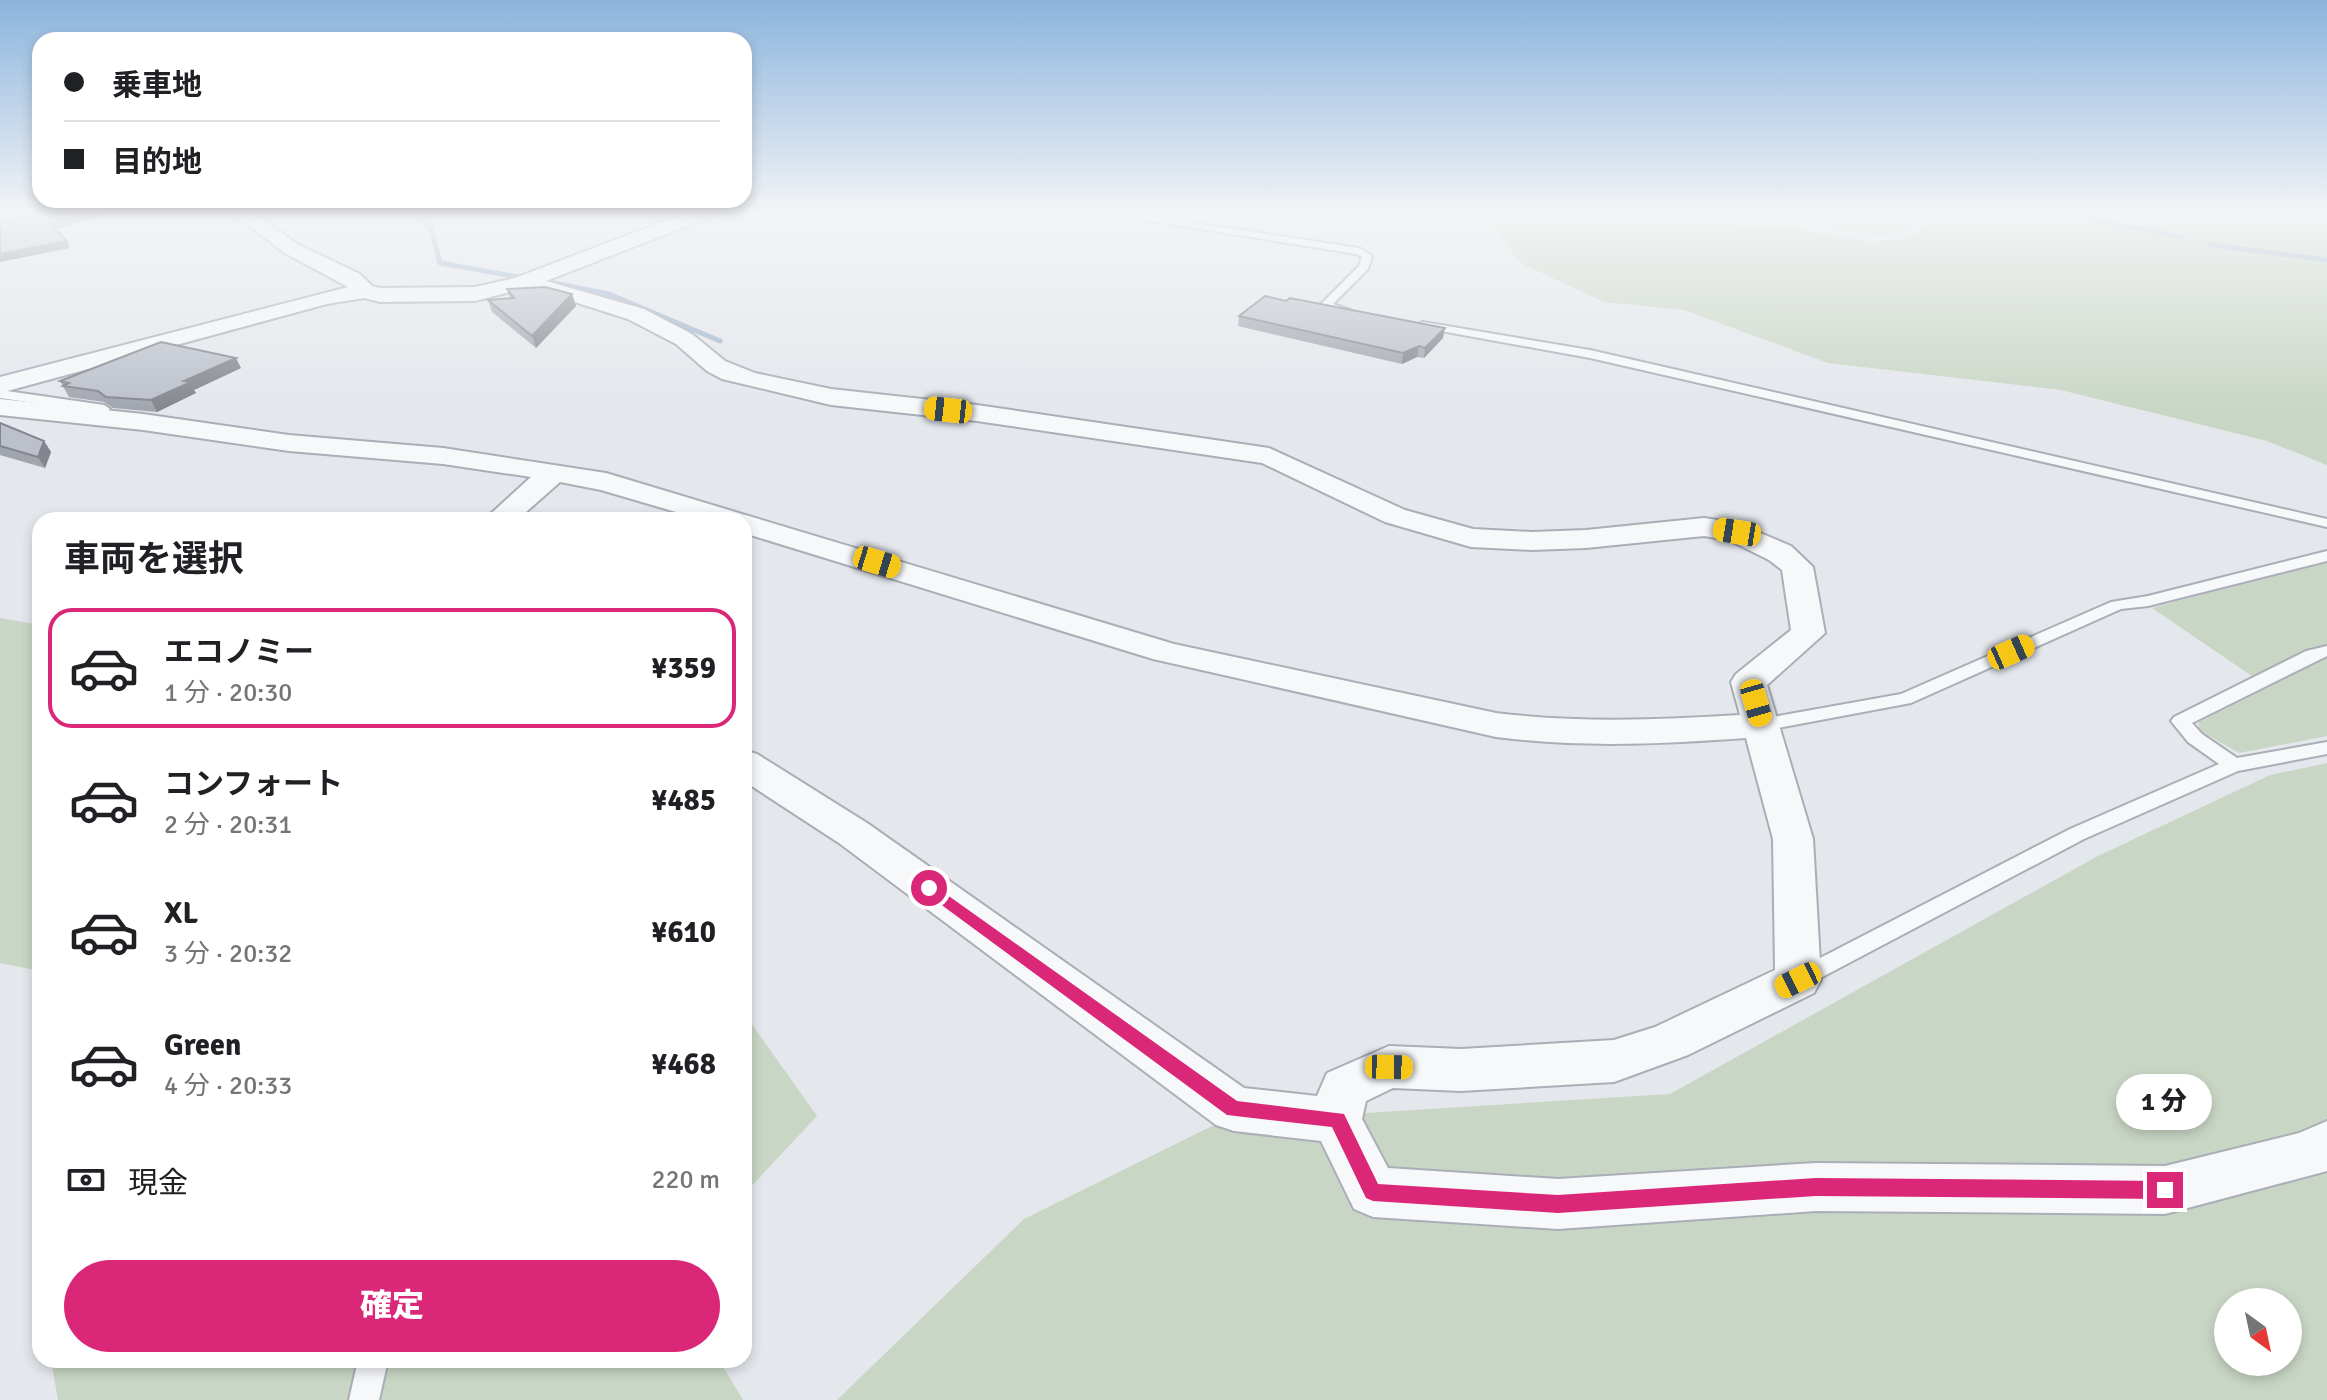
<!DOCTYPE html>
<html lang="ja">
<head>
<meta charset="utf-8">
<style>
	:root { --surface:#fff; --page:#f2f2f2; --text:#202124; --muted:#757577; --line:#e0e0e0; --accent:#db2777 }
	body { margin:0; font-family:Signika,"Noto Sans JP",sans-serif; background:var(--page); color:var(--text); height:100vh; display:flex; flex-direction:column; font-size:30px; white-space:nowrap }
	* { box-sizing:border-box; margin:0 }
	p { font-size:26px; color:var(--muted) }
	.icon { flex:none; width:44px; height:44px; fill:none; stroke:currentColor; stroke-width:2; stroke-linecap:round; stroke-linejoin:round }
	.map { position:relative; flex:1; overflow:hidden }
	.details { position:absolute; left:32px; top:512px; width:720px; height:856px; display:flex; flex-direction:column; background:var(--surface); border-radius:24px; box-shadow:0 4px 12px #0003 }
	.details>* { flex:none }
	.top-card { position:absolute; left:32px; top:32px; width:720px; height:176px; border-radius:24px; box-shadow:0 4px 12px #0003; display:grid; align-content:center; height:176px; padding:0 32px; background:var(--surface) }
	.needle { width:52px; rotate:147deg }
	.fabs { position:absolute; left:2214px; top:1288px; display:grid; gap:16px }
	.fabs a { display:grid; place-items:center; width:88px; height:88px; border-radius:50%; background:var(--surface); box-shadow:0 4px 12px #0003; font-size:40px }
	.end { position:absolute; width:36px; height:36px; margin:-18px; border:10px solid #db2777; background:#fff; box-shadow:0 0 0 4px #fff }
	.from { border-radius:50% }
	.bubble { position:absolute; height:56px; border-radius:28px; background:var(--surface); box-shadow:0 4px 12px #0003; font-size:26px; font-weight:800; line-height:56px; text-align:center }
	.car { position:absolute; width:24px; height:48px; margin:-24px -12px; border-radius:10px; box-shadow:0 0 6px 2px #0007; background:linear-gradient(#f5c518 24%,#345 0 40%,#f5c518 0 76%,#345 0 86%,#f5c518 0) }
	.top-card b { display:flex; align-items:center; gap:28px; height:76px; font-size:30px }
	.top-card b+b { border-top:2px solid var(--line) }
	.top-card i { width:20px; height:20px; background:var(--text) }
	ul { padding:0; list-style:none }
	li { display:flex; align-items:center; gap:24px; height:120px; margin:0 16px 12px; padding:0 16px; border:4px solid transparent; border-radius:24px }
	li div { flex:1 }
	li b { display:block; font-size:30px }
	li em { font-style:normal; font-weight:800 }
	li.on { border-color:var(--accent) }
	li>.icon { width:72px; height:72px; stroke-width:1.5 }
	h2 { padding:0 32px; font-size:36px; line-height:96px }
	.pay { display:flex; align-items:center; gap:20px; height:88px; padding:0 32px; font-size:30px }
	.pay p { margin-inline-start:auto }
	.cta { display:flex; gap:16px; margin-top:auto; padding:16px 32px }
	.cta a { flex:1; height:92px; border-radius:48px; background:var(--accent); color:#fff; font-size:32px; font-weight:800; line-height:92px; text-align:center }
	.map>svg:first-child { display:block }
	.green { fill:#c9d6c5; fill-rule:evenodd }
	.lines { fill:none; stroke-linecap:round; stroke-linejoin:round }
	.stream { stroke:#9fb4cc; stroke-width:5 }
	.lane-casing { stroke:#a9aeb7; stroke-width:4 }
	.street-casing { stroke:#a9aeb7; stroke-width:4 }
	.lane { fill:#f7f8fa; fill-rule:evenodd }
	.street { fill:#f7f8fa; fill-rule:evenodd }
	.wall { fill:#a1a5ae }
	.shaded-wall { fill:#83868d }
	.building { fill:#bbc0ca; stroke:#83868d; stroke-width:2 }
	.route { fill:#db2777 }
</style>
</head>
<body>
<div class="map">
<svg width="2327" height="1400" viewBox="0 0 2327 1400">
	<rect width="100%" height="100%" fill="#e4e7ec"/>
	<g class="green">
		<polygon points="1484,214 1696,214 1740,226 1799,229 1871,242 1907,238 1947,214 2327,214 2327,465 2267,441 2061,390 1828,363 1684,310 1604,302 1520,263"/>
		<polygon points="1710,214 1855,214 1913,219 1909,230 1884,236 1801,222"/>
		<polygon points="2327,563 2327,736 2239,753 2199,730 2199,722 2268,687 2152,608 2302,567"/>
		<polygon points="0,618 40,625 40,971 0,963"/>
		<path d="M2327,763v637h-1490l187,-181 196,-97 450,-28 428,-238 172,-81zM2228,1302h60v60h-60z"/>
		<polygon points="744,1013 817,1116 744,1194"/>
		<polygon points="51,1360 719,1360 743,1400 58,1400"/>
	</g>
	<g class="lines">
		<g class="stream">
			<polyline points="414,214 431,228 440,263 518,277"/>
			<polyline points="2064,214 2183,237"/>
			<polyline points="2211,245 2327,260"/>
			<polyline points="539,280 609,294 720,341"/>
		</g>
		<defs>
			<g id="lane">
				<polygon points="1108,214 1134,214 1359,248 1372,256 1368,269 1333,304 1350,310 1350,314 1346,315 1320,305 1359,266 1362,257 1356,254"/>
				<polygon points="1423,322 1590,350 2327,519 2327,527 1590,358 1419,327 1417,325"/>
				<polygon points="0,390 104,405 110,409 104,413 0,398"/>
				<polygon points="2327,551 2327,561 2148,606 2121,609 1911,703 1762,731 1753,725 1762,719 1901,694 2111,602 2148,596"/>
				<polygon points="2327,646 2327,656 2192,723 2202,734 2237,758 2327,742 2327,754 2238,771 2084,839 1809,984 1801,987 1793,984 1790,978 1793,972 2070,829 2219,764 2188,742 2171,721 2174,717 2306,651"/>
				<polygon points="358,1360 388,1360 379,1400 349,1400"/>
			</g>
			<g id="street">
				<polygon points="4,214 33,214 31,218 0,228 0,216"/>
				<path d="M234,214h22l41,30 63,30 12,12 8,2 95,-1 40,-9 168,-64h27l-2,4 -162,63 98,28 48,25 33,27 30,12 76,16 146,16 292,43 136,62 68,19 59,3 54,-2 118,-12 33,5 54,23 22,21 12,66 -58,52 46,154 8,141 -7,13 -126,62 -74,27 -153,9 -68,-3 -27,13 -4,18 26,49 170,11 258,-16 349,3 134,-33 28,-12v50l-162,43 -349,-3 -258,18 -185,-12 -19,-8 -33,-68 -87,-10 -18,-6 -377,-282 -95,-62v-31l13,4 110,69 377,265 73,8 10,-23 62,-27 72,3 153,-9 41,-13 120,-57 -2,-131 -27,-101c-86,6 -164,10 -250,-1l-343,-78 -409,-126v-13h-41l-102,-30 -41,-8 -43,38h-33l47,-43 -88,-13 -154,-13 -146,-21 -143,-15v-16l143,15 146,21 154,13 163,25 568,171 322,69c82,10 162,7 244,2l-9,-33 5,-8 55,-44 -9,-60 -13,-10 -40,-20 -25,-4 -118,12 -54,2 -61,-3 -86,-25 -123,-59 -285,-42 -146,-16 -109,-26 -15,-8 -31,-27 -48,-25 -63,-20 -43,-10 -47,12 -95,1 -16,-4 -37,6 -327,89v-16l348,-90 -65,-35z"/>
			</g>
		</defs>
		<use href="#lane" class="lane-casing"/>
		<use href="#street" class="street-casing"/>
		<use href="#lane" class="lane"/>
		<use href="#street" class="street"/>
	</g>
	<g class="wall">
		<polygon points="507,289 572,294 576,306 536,348 492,312 488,300 510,298"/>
		<polygon points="1239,316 1443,338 1424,358 1417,357 1402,364 1238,326"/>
		<polygon points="241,368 194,390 196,393 157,412 113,408 104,402 69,397 60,381"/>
		<polygon points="0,423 44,441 51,452 45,468 0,455"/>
	</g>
	<g class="shaded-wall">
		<polygon points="81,214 109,214 53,230 49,223"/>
		<polygon points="67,241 70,248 0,262 0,254"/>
		<polygon points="572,294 576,306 536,348 532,336"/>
		<polygon points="1445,328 1443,338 1424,358 1425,348"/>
		<polygon points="1419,346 1417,357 1402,364 1403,353"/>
		<polygon points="236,358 241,368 194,390 196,393 157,412 151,400 184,381"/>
		<polygon points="44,441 51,452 45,468 38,457"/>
	</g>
	<g class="building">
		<polygon points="28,214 81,214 49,223 67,241 0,254 0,223"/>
		<polygon points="545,287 572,294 532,336 488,300 514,298 507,289"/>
		<polygon points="1265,296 1286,301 1290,298 1445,328 1425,348 1419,346 1403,353 1239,316"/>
		<polygon points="161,342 236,358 184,381 191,382 151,400 106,397 98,391 63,386 69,383 60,381"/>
		<polygon points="0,423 44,441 38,457 0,446"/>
	</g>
	<linearGradient id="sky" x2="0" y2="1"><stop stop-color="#8bb4dd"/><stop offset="0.52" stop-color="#f3f4f6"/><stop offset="1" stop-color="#f3f4f6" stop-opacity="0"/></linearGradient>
	<rect width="2327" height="410" fill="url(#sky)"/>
	<polygon class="route" points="929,882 1237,1101 1344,1114 1378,1184 1558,1195 1816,1178 2165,1181 2172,1184 2175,1190 2172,1196 2165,1199 1816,1196 1558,1213 1373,1201 1366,1198 1332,1127 1227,1115 924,892 924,884"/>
</svg>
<div class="fabs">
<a><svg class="needle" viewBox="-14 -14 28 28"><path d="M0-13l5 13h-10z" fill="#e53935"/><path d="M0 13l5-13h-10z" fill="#757577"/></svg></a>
</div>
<i class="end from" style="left:929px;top:888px"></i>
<i class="end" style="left:2165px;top:1190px"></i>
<div class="bubble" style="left:2116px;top:1074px;width:96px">1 分</div>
<i class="car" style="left:948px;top:410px;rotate:276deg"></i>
<i class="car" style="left:1737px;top:532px;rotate:279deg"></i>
<i class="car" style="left:877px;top:562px;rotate:107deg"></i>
<i class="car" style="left:2011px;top:652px;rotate:66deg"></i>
<i class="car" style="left:1756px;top:703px;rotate:164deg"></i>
<i class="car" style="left:1798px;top:980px;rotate:244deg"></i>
<i class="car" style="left:1389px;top:1067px;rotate:91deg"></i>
<div class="top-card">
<b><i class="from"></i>乗車地</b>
<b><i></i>目的地</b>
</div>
<section class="details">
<h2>車両を選択</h2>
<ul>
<li class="on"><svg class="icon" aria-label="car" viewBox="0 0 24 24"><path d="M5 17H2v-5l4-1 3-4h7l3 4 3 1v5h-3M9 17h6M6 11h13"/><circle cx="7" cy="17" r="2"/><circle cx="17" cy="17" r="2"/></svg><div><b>エコノミー</b><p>1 分 · 20:30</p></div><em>¥359</em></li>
<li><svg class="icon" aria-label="car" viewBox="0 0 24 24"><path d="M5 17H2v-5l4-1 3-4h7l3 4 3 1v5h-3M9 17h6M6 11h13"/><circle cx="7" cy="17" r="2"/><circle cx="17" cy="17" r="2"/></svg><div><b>コンフォート</b><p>2 分 · 20:31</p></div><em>¥485</em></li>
<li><svg class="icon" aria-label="car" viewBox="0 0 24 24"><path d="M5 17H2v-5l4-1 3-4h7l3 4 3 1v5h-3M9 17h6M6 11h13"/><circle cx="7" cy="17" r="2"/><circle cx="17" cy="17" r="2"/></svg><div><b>XL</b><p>3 分 · 20:32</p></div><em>¥610</em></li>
<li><svg class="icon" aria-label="car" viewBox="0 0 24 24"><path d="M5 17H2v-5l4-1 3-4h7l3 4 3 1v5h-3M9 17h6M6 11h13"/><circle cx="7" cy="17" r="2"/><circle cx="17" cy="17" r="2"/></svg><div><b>Green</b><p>4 分 · 20:33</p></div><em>¥468</em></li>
</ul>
<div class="pay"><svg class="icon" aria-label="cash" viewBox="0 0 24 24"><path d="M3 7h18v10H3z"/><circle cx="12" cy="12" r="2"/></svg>現金<p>220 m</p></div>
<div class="cta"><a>確定</a></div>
</section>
</div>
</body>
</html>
